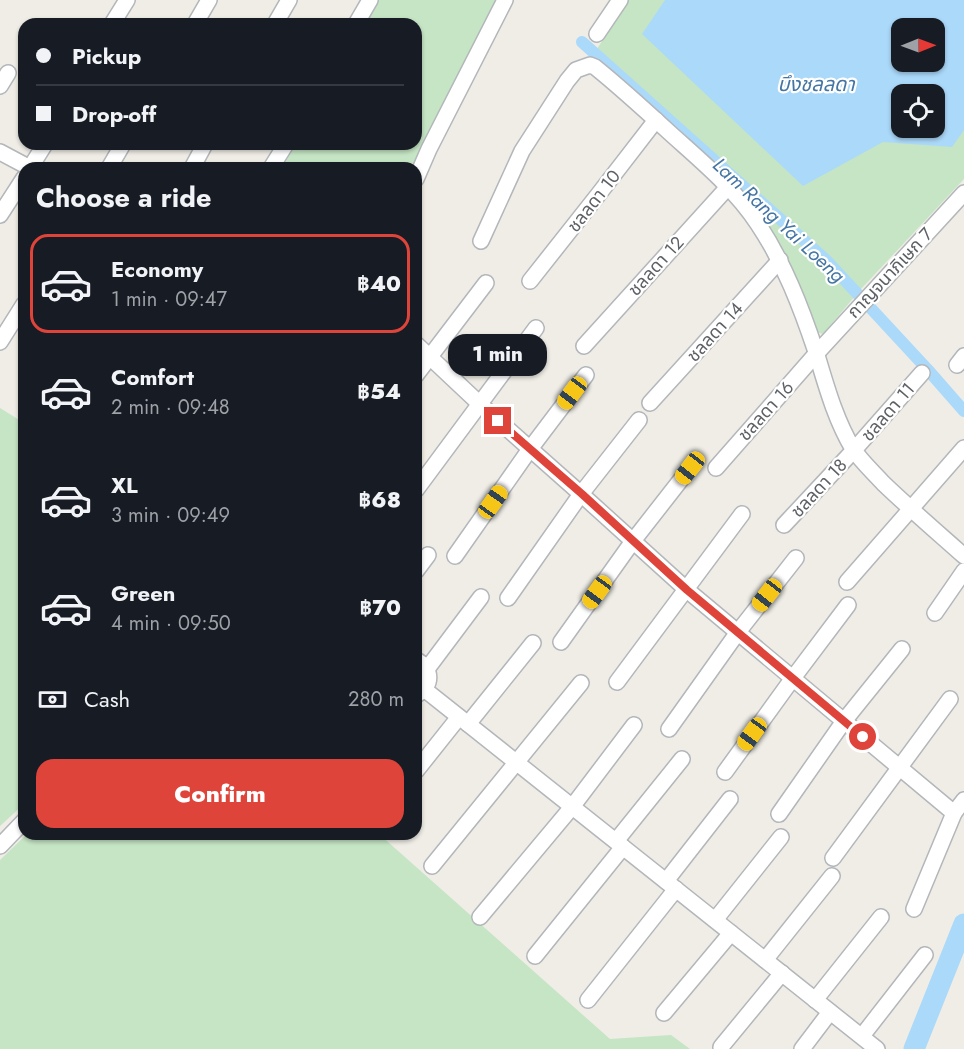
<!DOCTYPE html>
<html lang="en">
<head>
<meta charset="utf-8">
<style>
	:root { --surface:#171b24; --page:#20242c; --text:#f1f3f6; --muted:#9ea1a6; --line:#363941; --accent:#df443b }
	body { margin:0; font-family:Jost,"Noto Sans Thai",sans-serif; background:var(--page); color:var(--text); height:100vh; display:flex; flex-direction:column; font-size:22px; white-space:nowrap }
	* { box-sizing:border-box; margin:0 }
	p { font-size:20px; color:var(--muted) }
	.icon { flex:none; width:33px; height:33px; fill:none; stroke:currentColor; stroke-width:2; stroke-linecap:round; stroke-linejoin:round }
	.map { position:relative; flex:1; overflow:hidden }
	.panel { position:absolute; left:18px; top:162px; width:404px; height:678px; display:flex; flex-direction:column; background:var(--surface); border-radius:18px; box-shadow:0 2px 4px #0004 }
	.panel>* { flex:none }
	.hud { position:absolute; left:18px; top:18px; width:404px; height:132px; border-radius:18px; box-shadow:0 2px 4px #0004; display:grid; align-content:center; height:132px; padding:0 18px; background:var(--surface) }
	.needle { width:39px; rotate:89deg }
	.fabs { position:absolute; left:891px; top:18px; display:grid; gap:12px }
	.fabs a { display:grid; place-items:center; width:54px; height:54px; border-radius:12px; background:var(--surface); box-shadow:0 2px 4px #0004; font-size:30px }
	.end { position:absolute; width:27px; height:27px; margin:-14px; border:8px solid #df443b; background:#fff; box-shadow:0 0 0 3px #fff }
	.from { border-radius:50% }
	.bubble { position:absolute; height:42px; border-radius:18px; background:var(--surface); box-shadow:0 2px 4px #0004; font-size:20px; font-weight:800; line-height:42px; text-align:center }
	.car { position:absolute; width:18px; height:36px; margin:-18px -9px; border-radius:8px; box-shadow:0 0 4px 2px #0007; background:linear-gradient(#f5c518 24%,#345 0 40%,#f5c518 0 76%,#345 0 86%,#f5c518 0) }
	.hud b { display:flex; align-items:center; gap:21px; height:57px; font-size:22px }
	.hud b+b { border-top:2px solid var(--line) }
	.hud i { width:15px; height:15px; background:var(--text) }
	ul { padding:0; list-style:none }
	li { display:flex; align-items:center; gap:18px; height:99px; margin:0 12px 9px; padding:0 6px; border:3px solid transparent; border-radius:18px }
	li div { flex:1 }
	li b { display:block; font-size:22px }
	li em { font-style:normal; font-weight:800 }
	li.active { border-color:var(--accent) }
	li>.icon { width:54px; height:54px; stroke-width:1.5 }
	h2 { padding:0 18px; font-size:27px; line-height:72px }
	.pay { display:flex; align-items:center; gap:15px; height:66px; padding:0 18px; font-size:22px }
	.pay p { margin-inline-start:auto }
	.button { display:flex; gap:12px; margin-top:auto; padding:12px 18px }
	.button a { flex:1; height:69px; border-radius:18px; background:var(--accent); color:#fff; font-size:24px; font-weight:800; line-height:69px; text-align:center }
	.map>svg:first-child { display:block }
	.green { fill:#c5e5c4; fill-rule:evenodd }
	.water { fill:#abd9fa; fill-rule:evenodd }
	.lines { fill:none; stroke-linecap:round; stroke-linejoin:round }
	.canal { stroke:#abd9fa; stroke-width:12 }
	.river { stroke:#abd9fa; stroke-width:21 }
	.minor-casing { stroke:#b3b6ba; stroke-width:18 }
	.minor { stroke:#fff; stroke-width:15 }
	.route { stroke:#df443b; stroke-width:8 }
	.labels { text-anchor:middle; stroke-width:4.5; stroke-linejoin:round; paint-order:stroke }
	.street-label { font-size:18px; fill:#5d6165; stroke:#fff }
	.water-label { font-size:20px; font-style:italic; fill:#4575a3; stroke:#fff }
</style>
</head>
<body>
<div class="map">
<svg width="964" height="1049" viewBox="0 0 964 1049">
	<rect width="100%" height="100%" fill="#efede6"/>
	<g class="green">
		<polygon points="375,0 499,0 411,168 282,168 296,144 416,144 416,24 361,24"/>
		<path d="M629,0h335v179l-103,110 -38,45 -7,-2 -64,-128 -51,-57 -110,-89zM902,28h32v34h-32zM902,94h32v34h-32z"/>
		<polygon points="0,408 24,423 24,804 0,826"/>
		<polygon points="27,834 379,834 610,1039 671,1035 690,1049 0,1049 0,860"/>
	</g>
	<path class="water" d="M665,0h299v130l-12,17 -69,-5 -80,44 -161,-152zM902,28h32v34h-32zM902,94h32v34h-32z"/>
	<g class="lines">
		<polyline class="canal" points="582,42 827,261 928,370 964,411"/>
		<polyline class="river" points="914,1049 964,924"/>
		<defs>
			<g id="minor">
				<polyline points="112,24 127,0"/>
				<polyline points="195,24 209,0"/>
				<polyline points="275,24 289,0"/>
				<polyline points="356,24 370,0"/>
				<polyline points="597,34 620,0"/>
				<polyline points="0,86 8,73"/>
				<polyline points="0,152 30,168"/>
				<polyline points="30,168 45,144"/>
				<polyline points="109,168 123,144"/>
				<polyline points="192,168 205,144"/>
				<polyline points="271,168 286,144"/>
				<polyline points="416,179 429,149 505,0"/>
				<polyline points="0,215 24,178"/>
				<path d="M481,241l41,-90 45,-70 9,-11 14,-5 5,2c26,21 50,43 75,66 31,28 64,55 88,91 26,39 43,83 58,128 10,33 19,67 37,97 8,12 20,23 30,34 26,25 54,49 81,73"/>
				<polyline points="530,281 598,195 656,120"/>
				<polyline points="0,342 24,304"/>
				<polyline points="416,344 483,407 581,494 687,590 954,813"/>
				<polyline points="584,346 728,187"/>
				<polyline points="957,365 964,356"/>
				<polyline points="416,375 486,283"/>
				<polyline points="650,403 780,260"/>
				<polyline points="716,468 816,354 964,193"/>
				<polyline points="416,490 536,328"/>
				<polyline points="784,525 854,450 922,373"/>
				<polyline points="455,556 530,449 586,375"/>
				<polyline points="416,571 428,555"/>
				<polyline points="847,582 964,448"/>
				<polyline points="508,598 581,494 639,420"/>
				<polyline points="935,613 964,571"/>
				<polyline points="561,642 633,541 690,468"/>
				<path d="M416,660c17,8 17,27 0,35"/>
				<polyline points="427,669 481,597"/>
				<polyline points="617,682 742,514"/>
				<polyline points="424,689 877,1049"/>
				<polyline points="468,724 533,643"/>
				<polyline points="669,729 738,632 796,558"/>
				<polyline points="416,771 459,717"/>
				<polyline points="725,772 793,678 848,605"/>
				<polyline points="779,814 844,721 902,649"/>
				<polyline points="616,841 682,759"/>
				<polyline points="0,846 24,821"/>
				<polyline points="833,858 950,699"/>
				<polyline points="432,866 581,683"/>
				<polyline points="666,881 730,799"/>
				<polyline points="914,909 954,813 964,800"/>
				<polyline points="480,917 572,807 634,725"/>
				<polyline points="715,920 781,837"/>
				<polyline points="535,956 623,847"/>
				<polyline points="765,960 832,876"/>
				<polyline points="588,1000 676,889"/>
				<polyline points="815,1000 881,917"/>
				<polyline points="664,1013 731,933"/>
				<polyline points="862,1036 925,955"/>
				<polyline points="721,1047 782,973"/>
				<polyline points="802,1049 830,1012"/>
			</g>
		</defs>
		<use href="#minor" class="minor-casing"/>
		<use href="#minor" class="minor"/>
	</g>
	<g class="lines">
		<polyline class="route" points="498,421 582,494 687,590 863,737"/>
	</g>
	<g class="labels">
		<g class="street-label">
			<text transform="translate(594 201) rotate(-52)" y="6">ชลลดา 10</text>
			<text transform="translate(656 266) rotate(-48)" y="6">ชลลดา 12</text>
			<text transform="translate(890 273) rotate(-47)" y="6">กาญจนาภิเษก 7</text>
			<text transform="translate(715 332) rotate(-48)" y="6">ชลลดา 14</text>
			<text transform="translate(766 411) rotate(-48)" y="6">ชลลดา 16</text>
			<text transform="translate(888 412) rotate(-49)" y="6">ชลลดา 11</text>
			<text transform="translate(819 488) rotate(-47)" y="6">ชลลดา 18</text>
		</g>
		<g class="water-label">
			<text x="816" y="91">บึงชลลดา</text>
			<text transform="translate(779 220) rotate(43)" y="7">Lam Rang Yai Loeng</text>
		</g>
	</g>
</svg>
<div class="fabs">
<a><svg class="needle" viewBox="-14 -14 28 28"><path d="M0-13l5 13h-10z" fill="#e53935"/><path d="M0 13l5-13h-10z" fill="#9ea1a6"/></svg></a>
<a><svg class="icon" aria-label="locate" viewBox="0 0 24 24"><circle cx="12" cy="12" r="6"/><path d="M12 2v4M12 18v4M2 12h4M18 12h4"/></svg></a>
</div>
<i class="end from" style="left:863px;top:737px"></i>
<i class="end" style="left:498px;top:421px"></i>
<div class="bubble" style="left:448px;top:334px;width:99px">1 min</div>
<i class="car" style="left:572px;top:393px;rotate:217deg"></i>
<i class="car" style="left:690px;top:468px;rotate:218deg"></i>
<i class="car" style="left:493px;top:502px;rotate:35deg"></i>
<i class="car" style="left:597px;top:592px;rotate:216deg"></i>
<i class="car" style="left:767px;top:595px;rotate:218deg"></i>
<i class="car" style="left:752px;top:734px;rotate:216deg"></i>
<div class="hud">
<b><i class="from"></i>Pickup</b>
<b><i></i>Drop-off</b>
</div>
<section class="panel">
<h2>Choose a ride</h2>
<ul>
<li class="active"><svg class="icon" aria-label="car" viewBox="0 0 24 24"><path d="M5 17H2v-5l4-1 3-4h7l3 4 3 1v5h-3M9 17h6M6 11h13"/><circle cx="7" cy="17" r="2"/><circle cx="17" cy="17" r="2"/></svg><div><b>Economy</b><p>1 min · 09:47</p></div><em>฿40</em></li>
<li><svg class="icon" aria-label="car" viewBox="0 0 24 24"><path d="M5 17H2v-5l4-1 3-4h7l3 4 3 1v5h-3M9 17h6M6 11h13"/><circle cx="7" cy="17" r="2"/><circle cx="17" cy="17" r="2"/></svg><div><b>Comfort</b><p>2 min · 09:48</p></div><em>฿54</em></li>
<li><svg class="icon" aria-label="car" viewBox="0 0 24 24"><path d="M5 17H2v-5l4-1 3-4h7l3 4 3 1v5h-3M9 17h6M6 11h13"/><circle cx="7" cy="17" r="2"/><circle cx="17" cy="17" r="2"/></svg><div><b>XL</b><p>3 min · 09:49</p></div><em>฿68</em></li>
<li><svg class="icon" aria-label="car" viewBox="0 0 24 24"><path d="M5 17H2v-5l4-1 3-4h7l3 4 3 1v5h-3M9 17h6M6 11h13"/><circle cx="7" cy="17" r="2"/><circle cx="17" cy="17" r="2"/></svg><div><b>Green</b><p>4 min · 09:50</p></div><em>฿70</em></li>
</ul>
<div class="pay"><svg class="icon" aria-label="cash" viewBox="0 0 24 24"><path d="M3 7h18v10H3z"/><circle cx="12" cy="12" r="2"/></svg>Cash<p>280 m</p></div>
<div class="button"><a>Confirm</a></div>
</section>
</div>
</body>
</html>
